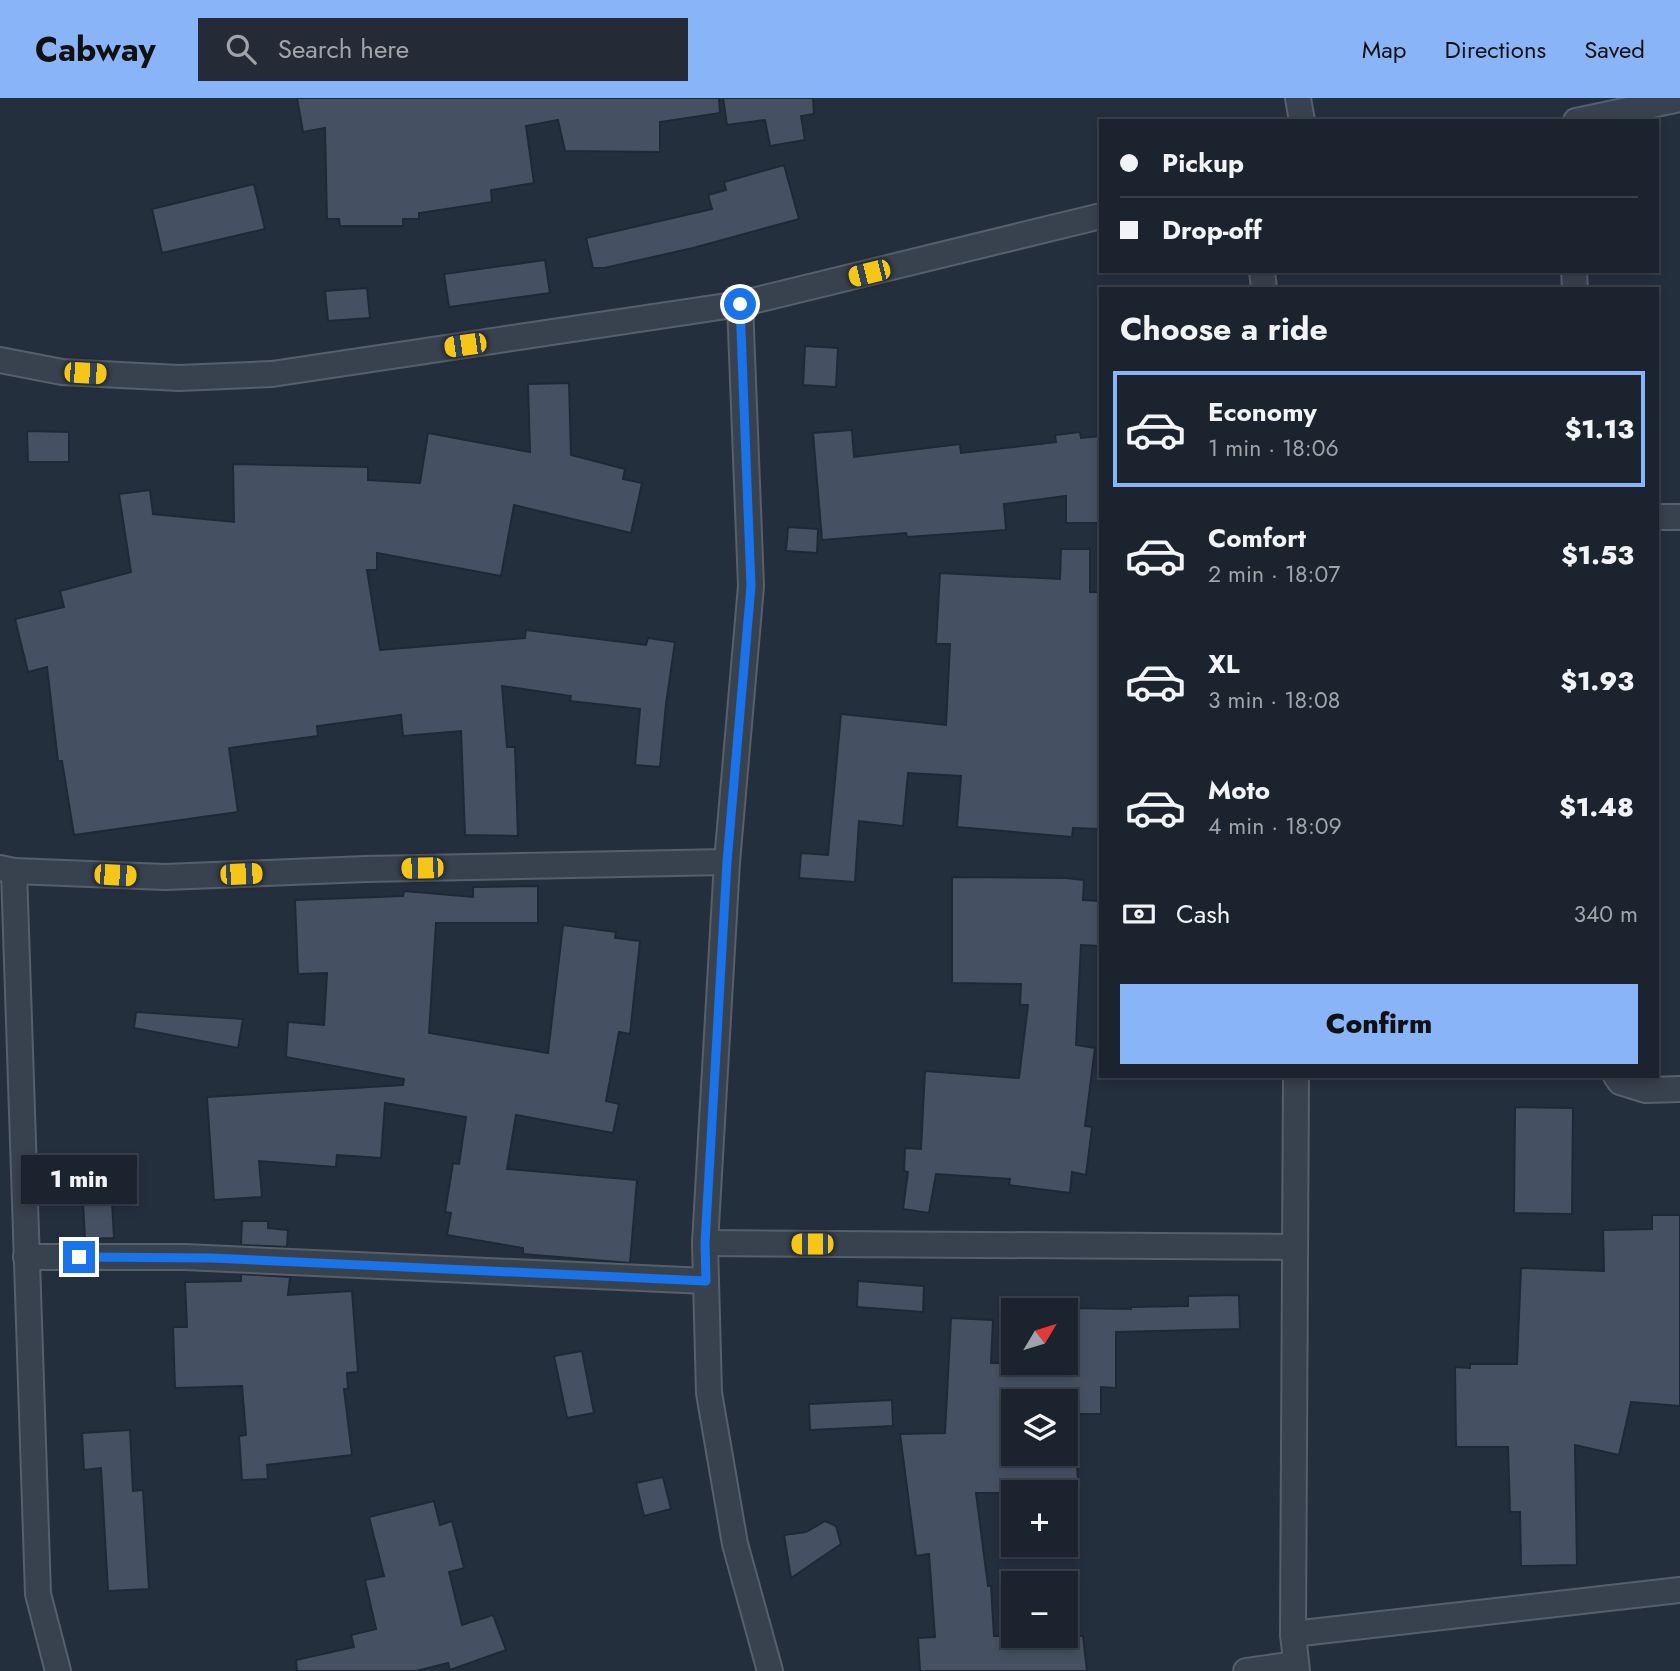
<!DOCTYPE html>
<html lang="en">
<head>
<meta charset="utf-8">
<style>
	:root { --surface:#1b232e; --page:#242b36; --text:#f1f3f6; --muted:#a0a4aa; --line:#39404a; --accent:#8ab4f8 }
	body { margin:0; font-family:Jost,sans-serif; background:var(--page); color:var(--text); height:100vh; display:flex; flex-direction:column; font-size:26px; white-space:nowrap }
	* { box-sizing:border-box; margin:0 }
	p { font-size:23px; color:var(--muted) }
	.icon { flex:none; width:38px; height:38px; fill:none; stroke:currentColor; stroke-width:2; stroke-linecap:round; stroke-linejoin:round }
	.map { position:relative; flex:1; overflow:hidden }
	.drawer { position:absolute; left:1099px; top:189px; width:560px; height:791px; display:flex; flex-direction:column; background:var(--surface); border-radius:0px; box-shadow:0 4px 10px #0003,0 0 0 2px var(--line) }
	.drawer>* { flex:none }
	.top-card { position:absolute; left:1099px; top:21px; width:560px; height:154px; border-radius:0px; box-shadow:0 4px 10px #0003,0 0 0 2px var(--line); display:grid; align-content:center; height:154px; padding:0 21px; background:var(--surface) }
	.needle { width:46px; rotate:52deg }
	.controls { position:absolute; left:1001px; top:1200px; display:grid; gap:14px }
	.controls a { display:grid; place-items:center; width:77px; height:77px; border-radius:0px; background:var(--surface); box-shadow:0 4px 10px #0003,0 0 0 2px var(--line); font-size:35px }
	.end { position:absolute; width:32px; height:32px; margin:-16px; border:9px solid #1a73e8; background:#fff; box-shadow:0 0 0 4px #fff }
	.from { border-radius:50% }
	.bubble { position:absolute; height:49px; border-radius:0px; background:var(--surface); box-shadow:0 4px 10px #0003,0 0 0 2px var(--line); font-size:23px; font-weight:800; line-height:49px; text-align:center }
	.car { position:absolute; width:21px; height:42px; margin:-21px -10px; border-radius:9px; box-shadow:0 0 5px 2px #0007; background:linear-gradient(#f5c518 24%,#345 0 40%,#f5c518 0 76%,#345 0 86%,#f5c518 0) }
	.top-card b { display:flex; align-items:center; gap:24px; height:66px; font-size:26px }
	.top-card b+b { border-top:2px solid var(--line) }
	.top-card i { width:18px; height:18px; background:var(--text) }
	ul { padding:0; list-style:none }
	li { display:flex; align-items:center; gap:21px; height:116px; margin:0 14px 10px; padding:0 7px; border:4px solid transparent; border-radius:0px }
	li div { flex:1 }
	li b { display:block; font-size:26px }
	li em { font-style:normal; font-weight:800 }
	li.on { border-color:var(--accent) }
	li>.icon { width:63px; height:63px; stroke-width:1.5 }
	h2 { padding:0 21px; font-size:32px; line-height:84px }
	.pay { display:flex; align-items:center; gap:18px; height:77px; padding:0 21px; font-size:26px }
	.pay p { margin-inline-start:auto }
	.action { display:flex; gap:14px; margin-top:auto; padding:14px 21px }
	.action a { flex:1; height:80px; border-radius:0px; background:var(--accent); color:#111; font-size:28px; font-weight:800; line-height:80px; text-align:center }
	header { display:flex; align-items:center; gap:42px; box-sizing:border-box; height:98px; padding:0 35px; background:var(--accent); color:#111 }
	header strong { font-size:33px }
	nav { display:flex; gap:38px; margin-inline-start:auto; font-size:24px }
	.search { width:490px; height:63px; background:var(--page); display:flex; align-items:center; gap:18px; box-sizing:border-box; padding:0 24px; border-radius:0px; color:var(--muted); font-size:26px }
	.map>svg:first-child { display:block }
	.building { fill:#455162; stroke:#1f2835; stroke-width:2 }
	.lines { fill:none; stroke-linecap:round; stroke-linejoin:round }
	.minor-casing { stroke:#565f6c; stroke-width:28 }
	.minor { stroke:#38414e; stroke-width:24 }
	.route { stroke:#1a73e8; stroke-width:9 }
</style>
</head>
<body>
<header>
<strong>Cabway</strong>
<div class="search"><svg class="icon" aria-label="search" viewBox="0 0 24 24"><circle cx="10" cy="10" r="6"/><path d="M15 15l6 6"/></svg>Search here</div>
<nav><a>Map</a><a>Directions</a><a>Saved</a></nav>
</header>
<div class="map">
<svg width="1680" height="1573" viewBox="0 0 1680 1573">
	<rect width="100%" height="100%" fill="#242f3e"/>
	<g class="building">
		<polygon points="297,0 719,0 720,15 660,24 660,54 565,53 558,22 526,28 534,85 491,92 492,104 419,115 419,121 403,121 403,128 340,128 339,121 327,121 325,30 303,34"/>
		<polygon points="723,0 813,0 814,16 801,18 805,42 770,48 765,22 727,27"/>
		<polygon points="784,67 799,121 693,150 604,170 593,170 586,140 712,111 708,97 726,92 724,84"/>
		<polygon points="254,86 265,131 162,155 152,111"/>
		<polygon points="545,162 550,195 449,209 444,176"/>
		<polygon points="367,190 370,220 328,223 325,193"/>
		<polygon points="805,248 838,250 836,289 803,287"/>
		<polygon points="569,285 571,357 625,371 623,381 642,385 631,435 514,407 501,478 377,455 377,472 367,472 380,552 525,540 526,532 646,547 648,540 675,544 666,606 660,669 635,667 640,611 570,603 571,598 502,588 507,649 515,649 518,738 465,737 461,633 403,638 401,617 317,628 318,638 229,650 238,714 74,737 62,663 58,663 47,569 28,574 15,521 64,509 60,493 131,474 119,396 150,392 153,416 234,424 233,366 368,369 368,382 420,385 428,335 530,354 528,286"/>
		<polygon points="852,332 854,359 960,346 961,355 1056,344 1055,337 1080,334 1081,340 1101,338 1101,425 1066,425 1066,398 1004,406 1006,432 907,439 906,435 822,442 813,335"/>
		<polygon points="27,333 69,334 69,364 28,364"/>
		<polygon points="788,429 818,431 817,455 786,453"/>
		<polygon points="1061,451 1090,451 1090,494 1101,494 1100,731 1073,730 1072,739 957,729 961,678 908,675 903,728 859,723 855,784 799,780 801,755 828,757 841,616 946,627 950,546 936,546 940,475 1060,481"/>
		<polygon points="952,779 1066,780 1084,782 1083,802 1101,803 1101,848 1081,847 1076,947 1095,950 1085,1028 1092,1029 1086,1077 1072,1074 1070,1095 1009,1087 1010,1081 936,1076 929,1115 903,1111 908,1074 904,1073 905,1050 921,1051 925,973 1019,980 1028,907 1020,907 1021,886 952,885"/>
		<polygon points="538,788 538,825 436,825 429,935 548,955 563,827 616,834 615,840 640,843 630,936 619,934 606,1003 619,1006 613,1035 516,1017 507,1071 637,1082 630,1165 523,1156 523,1150 447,1137 451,1115 445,1114 453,1065 459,1066 466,1019 385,1005 381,1060 337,1057 336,1069 259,1063 262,1099 214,1102 207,999 403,987 404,981 286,959 288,924 324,927 327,875 298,876 295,802 403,798 404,793 473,799 473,789"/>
		<polygon points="136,914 243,921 238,950 134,930"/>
		<polygon points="1515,1009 1573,1010 1572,1116 1514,1115"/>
		<polygon points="112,1103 114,1140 85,1141 83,1104"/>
		<polygon points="1652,1117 1680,1117 1680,1308 1631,1304 1619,1357 1575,1347 1577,1467 1521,1468 1520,1414 1510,1414 1508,1349 1456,1349 1455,1269 1470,1270 1470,1266 1517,1266 1521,1170 1604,1173 1603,1132 1652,1131"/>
		<polygon points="242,1123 268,1123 268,1130 288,1132 287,1149 241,1147"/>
		<polygon points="241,1176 290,1179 288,1197 352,1193 358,1274 347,1275 348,1291 344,1291 352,1357 267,1367 268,1381 242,1382 239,1338 246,1337 242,1288 175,1290 173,1229 187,1229 185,1184 241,1183"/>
		<polygon points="858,1183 924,1188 923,1214 857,1209"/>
		<polygon points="1239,1197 1240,1231 1116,1234 1116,1290 1101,1289 1101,1316 1066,1316 1066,1304 1004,1304 1006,1356 1076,1356 1079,1395 976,1395 988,1488 991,1488 994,1538 1083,1538 1087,1573 920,1573 918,1540 935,1539 929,1456 916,1458 900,1336 945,1335 951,1220 993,1222 991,1265 1066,1265 1066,1210 1131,1211 1131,1209 1188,1208 1188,1198"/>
		<polygon points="582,1253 594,1315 567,1320 554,1258"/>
		<polygon points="892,1302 893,1328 810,1332 809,1306"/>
		<polygon points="130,1332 133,1393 143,1392 149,1491 108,1493 101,1370 84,1372 82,1335"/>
		<polygon points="663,1379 671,1411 644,1418 636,1385"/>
		<polygon points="434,1403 440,1427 452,1423 464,1470 449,1474 462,1527 493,1517 506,1552 450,1572 448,1565 416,1573 297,1573 296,1562 354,1549 351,1537 376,1531 365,1482 384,1478 369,1419"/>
		<polygon points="825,1423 836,1428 841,1446 791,1480 784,1437 806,1434"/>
	</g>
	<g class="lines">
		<defs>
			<g id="minor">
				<polyline points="1298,0 1302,23"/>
				<polyline points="1576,23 1680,1"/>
				<polyline points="1262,173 1264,191"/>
				<polyline points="1574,173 1575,191"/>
				<polyline points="740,206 751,488 727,764 705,1145 709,1295 735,1446 770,1573"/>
				<polyline points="0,262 62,274 179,280 272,276 740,206 1101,118"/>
				<polyline points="1657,419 1680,419"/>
				<polyline points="0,770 14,773 165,779 366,771 727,764"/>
				<polyline points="14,773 38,1496 58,1573"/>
				<polyline points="1296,978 1293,1536 1297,1573"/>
				<polyline points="1616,978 1620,984 1646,992 1680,991"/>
				<polyline points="705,1145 1294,1149"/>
				<polyline points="26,1159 185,1159 706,1183"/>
				<polyline points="1293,1536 1680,1492"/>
				<polyline points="1246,1573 1295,1566"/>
			</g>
		</defs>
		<use href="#minor" class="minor-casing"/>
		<use href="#minor" class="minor"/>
	</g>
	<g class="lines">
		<polyline class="route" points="79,1159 211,1160 706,1183 705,1145 727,764 751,488 740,206"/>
	</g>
</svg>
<div class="controls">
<a><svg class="needle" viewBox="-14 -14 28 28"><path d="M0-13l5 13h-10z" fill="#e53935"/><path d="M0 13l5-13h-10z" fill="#a0a4aa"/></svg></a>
<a><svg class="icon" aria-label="layers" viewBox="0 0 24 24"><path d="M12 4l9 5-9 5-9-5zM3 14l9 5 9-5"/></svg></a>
<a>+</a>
<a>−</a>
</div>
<i class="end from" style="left:740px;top:206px"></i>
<i class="end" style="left:79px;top:1159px"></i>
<div class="bubble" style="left:21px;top:1057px;width:116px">1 min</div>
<i class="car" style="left:869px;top:175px;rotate:256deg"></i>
<i class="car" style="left:465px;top:247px;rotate:262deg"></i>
<i class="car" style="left:85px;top:275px;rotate:93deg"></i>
<i class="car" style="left:422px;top:770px;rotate:269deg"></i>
<i class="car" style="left:241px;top:776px;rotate:88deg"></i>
<i class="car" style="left:115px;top:777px;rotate:93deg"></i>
<i class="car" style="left:812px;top:1146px;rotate:270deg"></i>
<div class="top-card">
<b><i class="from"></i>Pickup</b>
<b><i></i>Drop-off</b>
</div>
<section class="drawer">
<h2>Choose a ride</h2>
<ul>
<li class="on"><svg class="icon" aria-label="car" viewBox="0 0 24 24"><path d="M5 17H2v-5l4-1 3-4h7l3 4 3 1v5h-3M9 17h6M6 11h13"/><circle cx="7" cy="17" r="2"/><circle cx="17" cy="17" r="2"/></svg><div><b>Economy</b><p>1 min · 18:06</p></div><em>$1.13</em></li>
<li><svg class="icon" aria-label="car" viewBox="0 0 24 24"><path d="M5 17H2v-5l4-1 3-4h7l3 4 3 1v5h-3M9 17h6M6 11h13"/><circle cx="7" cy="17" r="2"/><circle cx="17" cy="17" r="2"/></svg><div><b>Comfort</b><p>2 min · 18:07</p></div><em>$1.53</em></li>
<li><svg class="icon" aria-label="car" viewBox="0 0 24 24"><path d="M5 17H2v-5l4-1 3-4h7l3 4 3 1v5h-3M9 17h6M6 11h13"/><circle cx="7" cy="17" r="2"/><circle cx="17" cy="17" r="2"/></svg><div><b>XL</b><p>3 min · 18:08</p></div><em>$1.93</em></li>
<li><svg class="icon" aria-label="car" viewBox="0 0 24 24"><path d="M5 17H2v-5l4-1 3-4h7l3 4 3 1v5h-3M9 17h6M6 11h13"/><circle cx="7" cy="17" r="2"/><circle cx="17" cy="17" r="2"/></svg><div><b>Moto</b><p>4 min · 18:09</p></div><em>$1.48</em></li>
</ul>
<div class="pay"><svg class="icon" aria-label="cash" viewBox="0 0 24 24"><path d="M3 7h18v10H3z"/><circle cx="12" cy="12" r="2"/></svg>Cash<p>340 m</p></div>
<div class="action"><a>Confirm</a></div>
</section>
</div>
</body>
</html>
